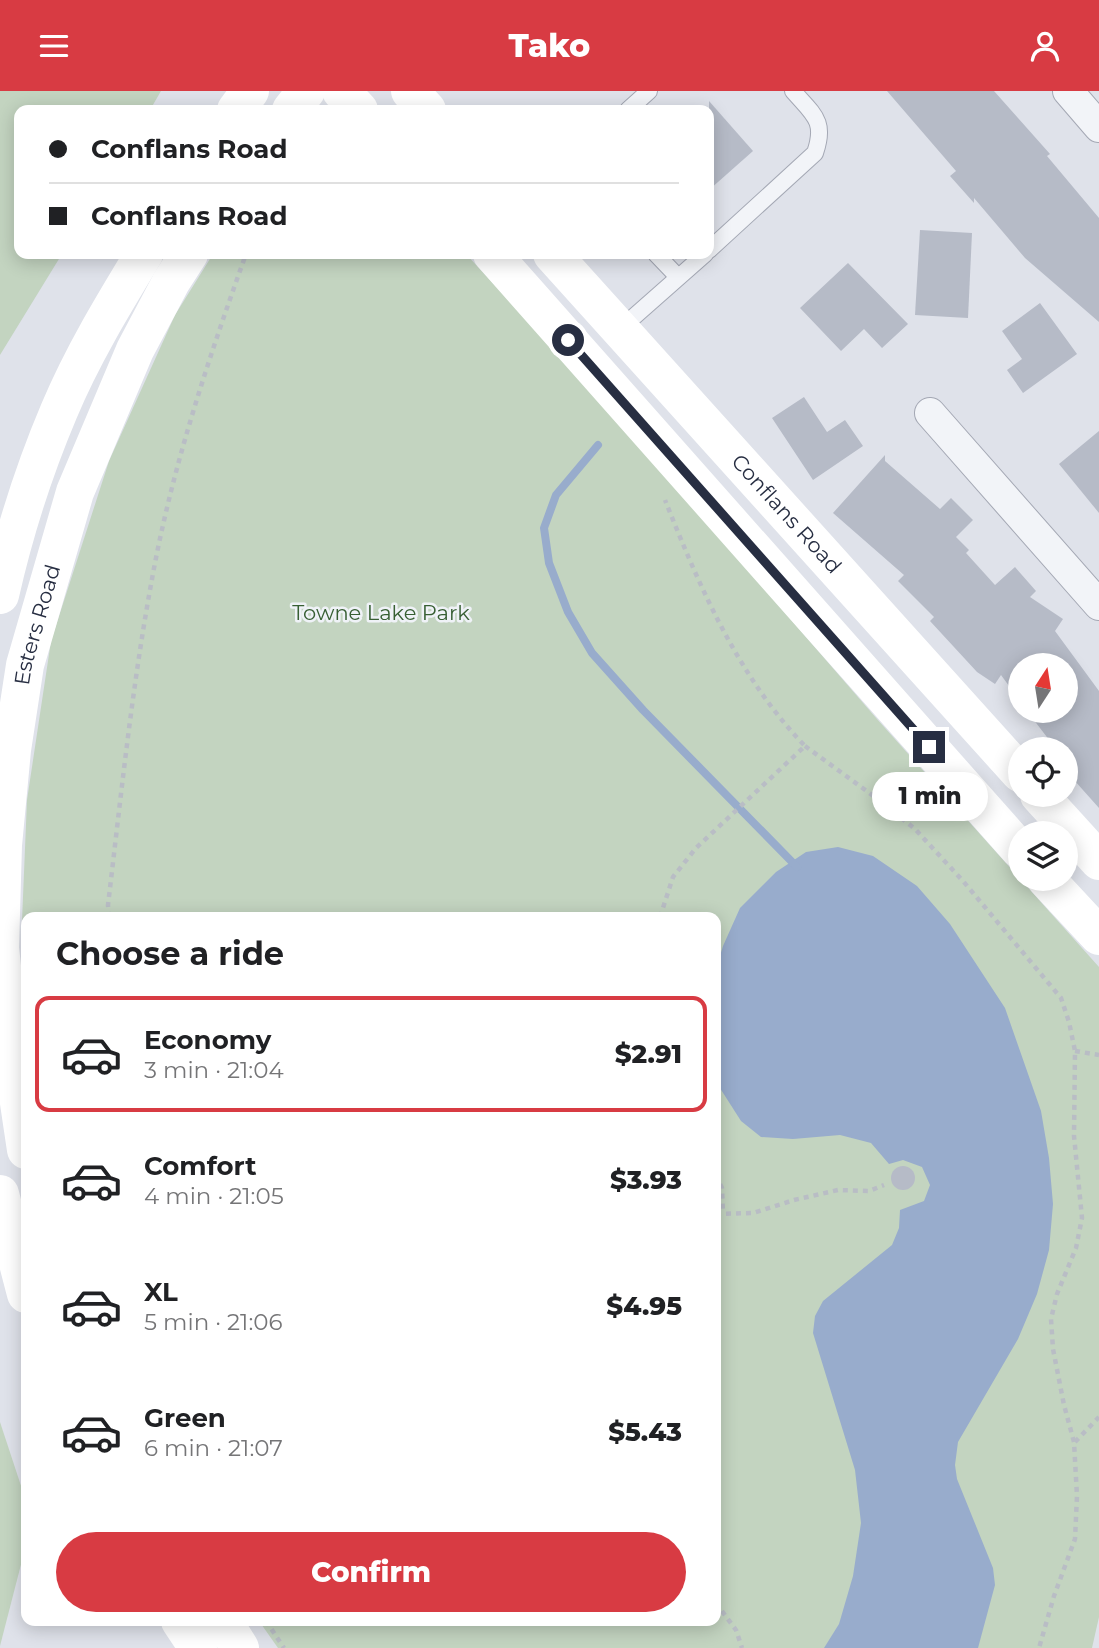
<!DOCTYPE html>
<html lang="en">
<head>
<meta charset="utf-8">
<style>
	:root { --surface:#fff; --page:#f2f2f2; --text:#202124; --muted:#757577; --line:#e0e0e0; --accent:#d83b43 }
	body { margin:0; font-family:Montserrat,sans-serif; background:var(--page); color:var(--text); height:100vh; display:flex; flex-direction:column; font-size:26px; white-space:nowrap }
	* { box-sizing:border-box; margin:0 }
	p { font-size:23px; color:var(--muted) }
	.icon { flex:none; width:38px; height:38px; fill:none; stroke:currentColor; stroke-width:2; stroke-linecap:round; stroke-linejoin:round }
	.map { position:relative; flex:1; overflow:hidden }
	.details { position:absolute; left:21px; top:821px; width:700px; height:714px; display:flex; flex-direction:column; background:var(--surface); border-radius:14px; box-shadow:0 4px 18px #0003 }
	.details>* { flex:none }
	.top-card { position:absolute; left:14px; top:14px; width:700px; height:154px; border-radius:14px; box-shadow:0 4px 18px #0003; display:grid; align-content:center; height:154px; padding:0 35px; background:var(--surface) }
	.needle { width:46px; rotate:12deg }
	.buttons { position:absolute; left:1008px; top:562px; display:grid; gap:14px }
	.buttons a { display:grid; place-items:center; width:70px; height:70px; border-radius:50%; background:var(--surface); box-shadow:0 4px 18px #0003; font-size:35px }
	.end { position:absolute; width:32px; height:32px; margin:-16px; border:9px solid #272e42; background:#fff; box-shadow:0 0 0 4px #fff }
	.from { border-radius:50% }
	.bubble { position:absolute; height:49px; border-radius:24px; background:var(--surface); box-shadow:0 4px 18px #0003; font-size:23px; font-weight:800; line-height:49px; text-align:center }
	.top-card b { display:flex; align-items:center; gap:24px; height:66px; font-size:26px }
	.top-card b+b { border-top:2px solid var(--line) }
	.top-card i { width:18px; height:18px; background:var(--text) }
	ul { padding:0; list-style:none }
	li { display:flex; align-items:center; gap:21px; height:116px; margin:0 14px 10px; padding:0 21px; border:4px solid transparent; border-radius:14px }
	li div { flex:1 }
	li b { display:block; font-size:26px }
	li em { font-style:normal; font-weight:800 }
	li.on { border-color:var(--accent) }
	li>.icon { width:63px; height:63px; stroke-width:1.5 }
	h2 { padding:0 35px; font-size:32px; line-height:84px }
	.action { display:flex; gap:14px; margin-top:auto; padding:14px 35px }
	.action a { flex:1; height:80px; border-radius:42px; background:var(--accent); color:#fff; font-size:28px; font-weight:800; line-height:80px; text-align:center }
	header { display:flex; justify-content:space-between; align-items:center; height:91px; padding:0 35px; background:var(--accent); color:#fff; font-size:32px; font-weight:800 }
	.map>svg:first-child { display:block }
	.green { fill:#c3d4c0 }
	.water { fill:#98accc }
	.lines { fill:none; stroke-linecap:round; stroke-linejoin:round }
	.stream { stroke:#98accc; stroke-width:8 }
	.building { fill:#b6bbc7 }
	.lane-casing { stroke:#a4a8b4; stroke-width:18 }
	.street-casing { stroke:#a4a8b4; stroke-width:32 }
	.path { stroke:#b9bdc5; stroke-width:4.5; stroke-dasharray:5 5; stroke-linecap:butt }
	.lane { stroke:#f2f4f8; stroke-width:16 }
	.street { stroke:#f2f4f8; stroke-width:30 }
	.secondary { stroke:#fff; stroke-width:38 }
	.route { stroke:#272e42; stroke-width:9 }
	.labels { text-anchor:middle; stroke-width:5; stroke-linejoin:round; paint-order:stroke }
	.street-label { font-size:21px; fill:#272e42; stroke:#eff2f7 }
	.park-label { font-size:21px; fill:#375f33; stroke:#eff2f7 }
</style>
</head>
<body>
<header><svg class="icon" aria-label="menu" viewBox="0 0 24 24"><path d="M4 6h16M4 12h16M4 18h16"/></svg>Tako<svg class="icon" aria-label="person" viewBox="0 0 24 24"><circle cx="12" cy="8" r="4"/><path d="M4 21q1-7 8-7t8 7"/></svg></header>
<div class="map">
<svg width="1099" height="1557" viewBox="0 0 1099 1557">
	<rect width="100%" height="100%" fill="#dfe2ea"/>
	<g class="green">
		<polygon points="0,0 161,0 150,19 19,19 19,163 62,163 0,264"/>
		<polygon points="213,163 466,163 604,313 877,628 1099,876 1099,1526 1092,1557 278,1557 259,1530 716,1530 716,826 26,826 26,897 21,854 27,709 51,550 109,370 175,224"/>
		<polygon points="0,1331 26,1410 26,1454 0,1555"/>
	</g>
	<polygon class="water" points="838,756 873,765 917,795 950,833 1005,917 1041,1020 1049,1067 1053,1113 1049,1159 1037,1203 1018,1248 958,1351 955,1374 957,1388 993,1477 995,1494 978,1557 824,1557 839,1533 853,1485 861,1432 855,1379 813,1242 815,1225 823,1210 892,1154 899,1137 900,1119 924,1110 930,1094 922,1076 903,1069 889,1073 871,1052 840,1044 793,1048 761,1046 741,1030 718,994 716,984 716,878 723,855 740,817 776,781 806,761"/>
	<g class="lines">
		<polyline class="stream" points="598,354 556,404 544,437 549,472 568,521 592,562 643,619 797,776"/>
	</g>
	<g class="building">
		<polygon points="887,0 994,0 1050,63 1047,65 1099,127 1099,231 1025,167 974,107 974,112 950,85 956,80"/>
		<polygon points="709,10 753,60 709,99"/>
		<polygon points="920,139 972,142 968,227 915,224"/>
		<polygon points="848,172 908,233 882,257 864,238 841,260 800,217"/>
		<polygon points="1040,212 1077,263 1023,302 1007,279 1022,268 1002,240"/>
		<polygon points="804,306 827,341 845,329 863,355 813,389 772,327"/>
		<polygon points="1099,340 1099,422 1059,373"/>
		<polygon points="885,364 885,370 940,418 951,407 973,429 956,446 969,459 966,462 995,494 1015,476 1036,500 1030,506 1063,528 1055,540 1099,600 1099,717 1066,680 1066,658 1056,658 1027,620 1066,620 1066,574 1020,574 1020,610 1001,584 995,593 977,581 930,530 934,526 898,490 904,484 833,422"/>
		<circle cx="903" cy="1087" r="12"/>
	</g>
	<g class="lines">
		<defs>
			<g id="lane">
				<polyline points="628,19 649,0"/>
				<path d="M709,159l106,-97c11,-32 -1,-38 -22,-62"/>
				<polyline points="656,163 678,186"/>
				<polyline points="620,238 705,163"/>
			</g>
			<g id="street">
				<polyline points="1068,0 1099,36"/>
				<polyline points="930,322 1099,514"/>
			</g>
		</defs>
		<use href="#lane" class="lane-casing"/>
		<use href="#street" class="street-casing"/>
		<g class="path">
			<polyline points="805,655 879,709 915,738 963,790 1061,907 1069,931 1075,960 1074,1045 1082,1127 1076,1157 1057,1203 1051,1228 1053,1258 1064,1314 1074,1351 1077,1405 1075,1448 1054,1505 1039,1557"/>
			<path d="M109,826l-1,-12c13,-109 24,-218 44,-326 20,-111 56,-219 94,-325"/>
			<path d="M660,826l13,-40 23,-29 109,-102c-66,-68 -105,-158 -140,-246"/>
			<polyline points="1075,960 1099,964"/>
			<polyline points="716,1084 722,1097 723,1122"/>
			<polyline points="716,1123 753,1122 794,1109 838,1099 869,1100 884,1094"/>
			<polyline points="1075,1351 1099,1326"/>
			<polyline points="716,1512 736,1539 742,1557"/>
			<polyline points="266,1530 284,1557"/>
		</g>
		<use href="#lane" class="lane"/>
		<use href="#street" class="street"/>
		<g class="secondary">
			<polyline points="341,0 359,19"/>
			<polyline points="410,0 427,19"/>
			<polyline points="236,19 250,0"/>
			<polyline points="291,19 306,0"/>
			<polyline points="492,163 1020,759"/>
			<path id="s1" d="M552,163l468,519"/>
			<path d="M0,504c14,-62 34,-125 59,-184 23,-55 54,-106 85,-157"/>
			<polyline points="1039,704 1099,770"/>
			<polyline points="1046,788 1099,845"/>
			<path id="s2" d="M26,1059l-15,-101 -11,-101 3,-103 9,-95 13,-85 50,-173 60,-142 36,-68 18,-28"/>
			<polyline points="0,1103 26,1203"/>
			<polyline points="180,1530 198,1557"/>
			<polyline points="223,1530 240,1557"/>
		</g>
	</g>
	<g class="lines">
		<polyline class="route" points="568,249 929,656"/>
	</g>
	<g class="labels">
		<g class="street-label">
			<text dy="7" stroke="none"><textPath href="#s1" startOffset="350">Conflans Road</textPath></text>
			<text dy="7" stroke="none"><textPath href="#s2" startOffset="530">Esters Road</textPath></text>
		</g>
		<g class="park-label">
			<text x="381" y="529">Towne Lake Park</text>
		</g>
	</g>
</svg>
<div class="buttons">
<a><svg class="needle" viewBox="-14 -14 28 28"><path d="M0-13l5 13h-10z" fill="#e53935"/><path d="M0 13l5-13h-10z" fill="#757577"/></svg></a>
<a><svg class="icon" aria-label="locate" viewBox="0 0 24 24"><circle cx="12" cy="12" r="6"/><path d="M12 2v4M12 18v4M2 12h4M18 12h4"/></svg></a>
<a><svg class="icon" aria-label="layers" viewBox="0 0 24 24"><path d="M12 4l9 5-9 5-9-5zM3 14l9 5 9-5"/></svg></a>
</div>
<i class="end from" style="left:568px;top:249px"></i>
<i class="end" style="left:929px;top:656px"></i>
<div class="bubble" style="left:872px;top:681px;width:116px">1 min</div>
<div class="top-card">
<b><i class="from"></i>Conflans Road</b>
<b><i></i>Conflans Road</b>
</div>
<section class="details">
<h2>Choose a ride</h2>
<ul>
<li class="on"><svg class="icon" aria-label="car" viewBox="0 0 24 24"><path d="M5 17H2v-5l4-1 3-4h7l3 4 3 1v5h-3M9 17h6M6 11h13"/><circle cx="7" cy="17" r="2"/><circle cx="17" cy="17" r="2"/></svg><div><b>Economy</b><p>3 min · 21:04</p></div><em>$2.91</em></li>
<li><svg class="icon" aria-label="car" viewBox="0 0 24 24"><path d="M5 17H2v-5l4-1 3-4h7l3 4 3 1v5h-3M9 17h6M6 11h13"/><circle cx="7" cy="17" r="2"/><circle cx="17" cy="17" r="2"/></svg><div><b>Comfort</b><p>4 min · 21:05</p></div><em>$3.93</em></li>
<li><svg class="icon" aria-label="car" viewBox="0 0 24 24"><path d="M5 17H2v-5l4-1 3-4h7l3 4 3 1v5h-3M9 17h6M6 11h13"/><circle cx="7" cy="17" r="2"/><circle cx="17" cy="17" r="2"/></svg><div><b>XL</b><p>5 min · 21:06</p></div><em>$4.95</em></li>
<li><svg class="icon" aria-label="car" viewBox="0 0 24 24"><path d="M5 17H2v-5l4-1 3-4h7l3 4 3 1v5h-3M9 17h6M6 11h13"/><circle cx="7" cy="17" r="2"/><circle cx="17" cy="17" r="2"/></svg><div><b>Green</b><p>6 min · 21:07</p></div><em>$5.43</em></li>
</ul>
<div class="action"><a>Confirm</a></div>
</section>
</div>
</body>
</html>
